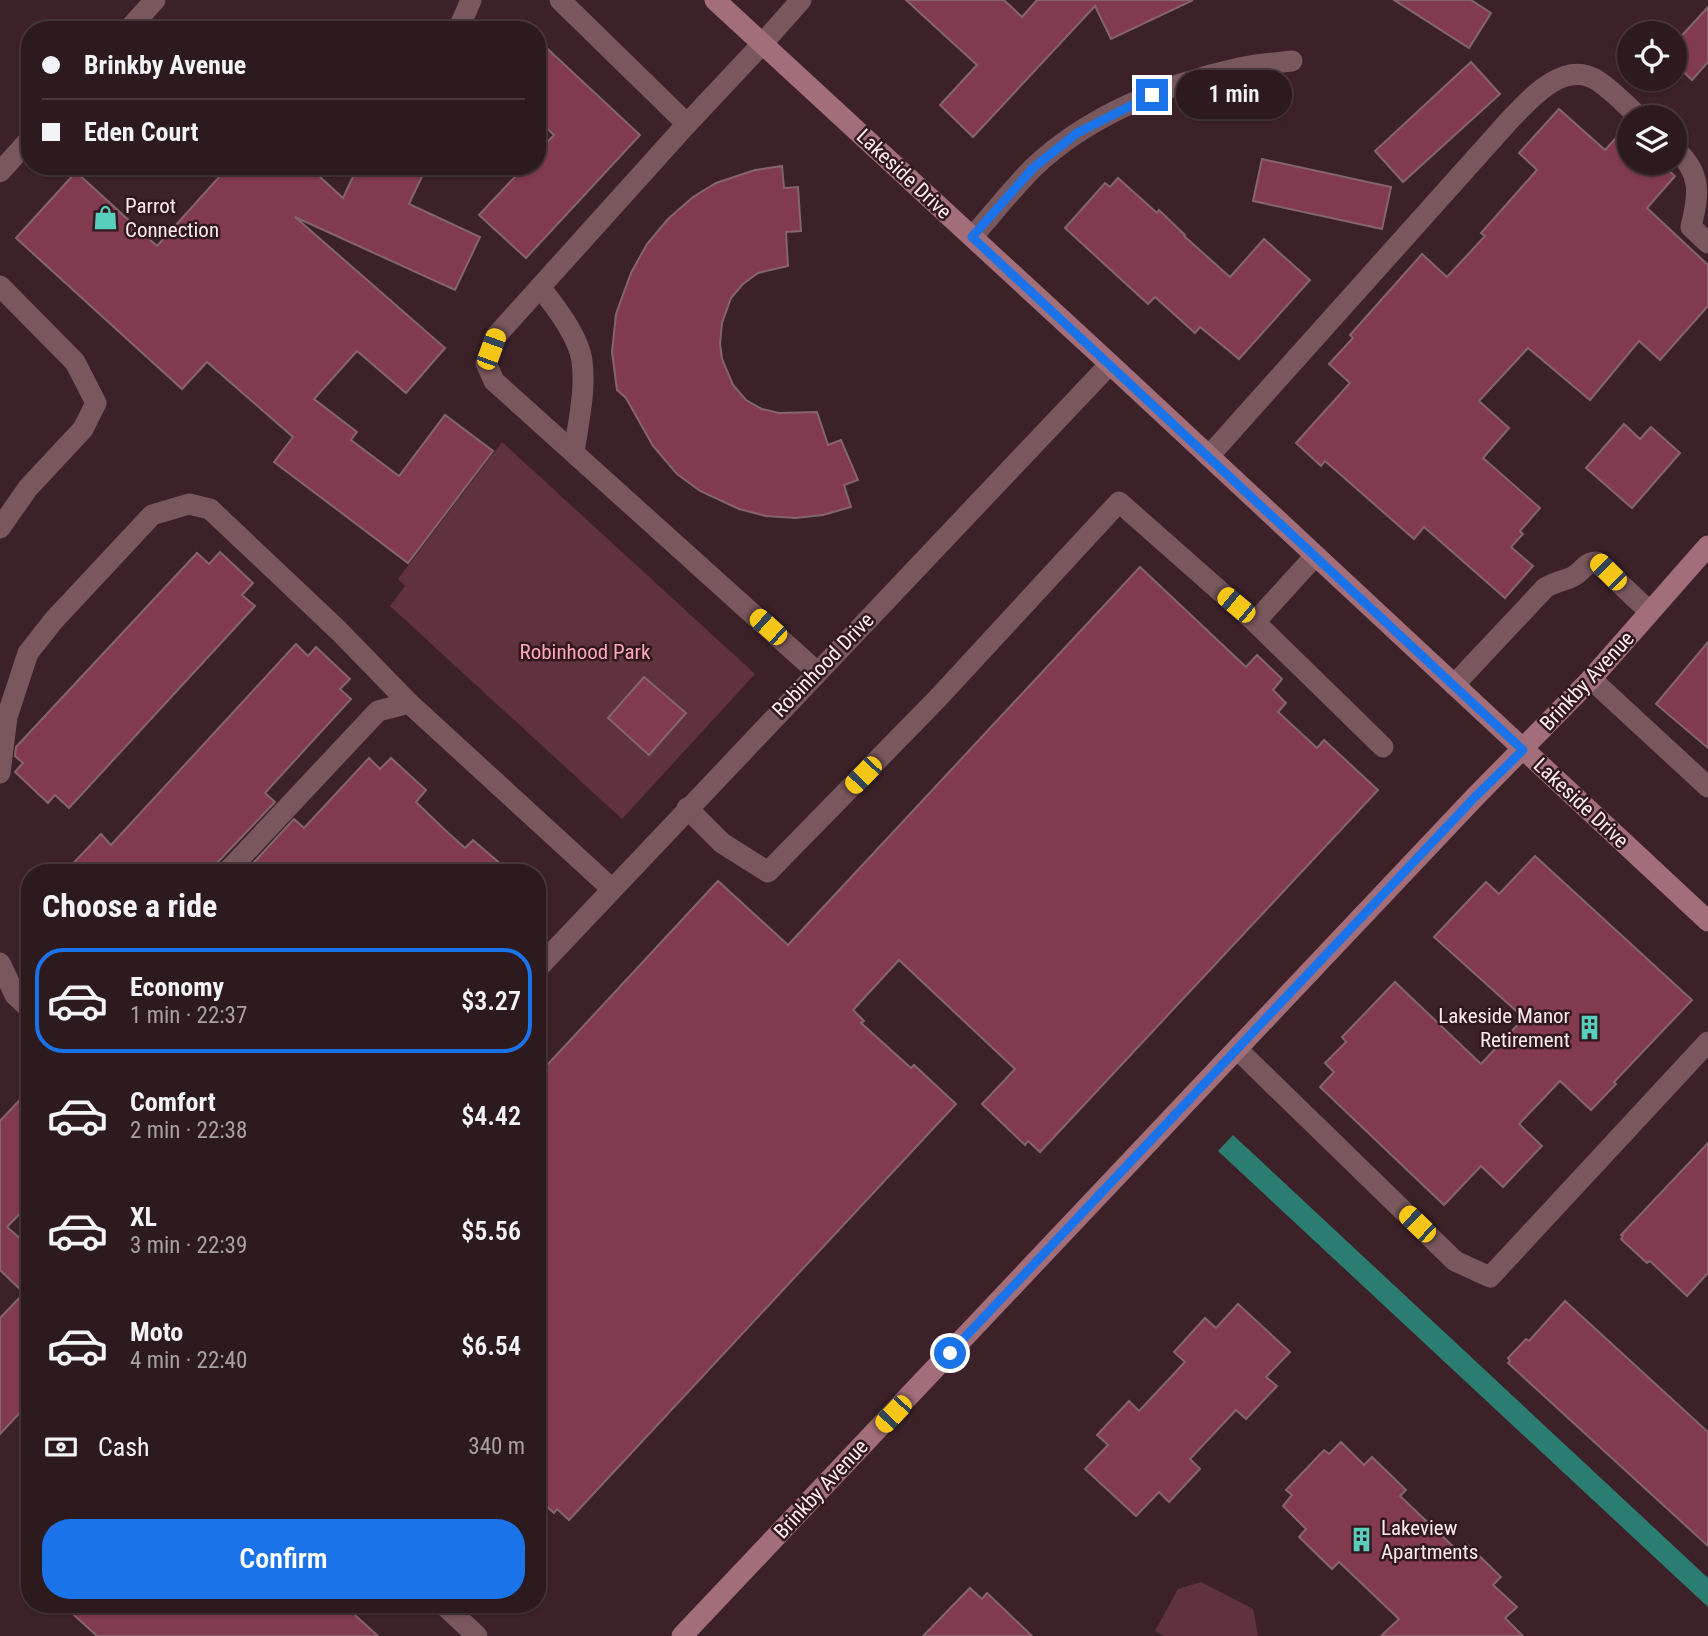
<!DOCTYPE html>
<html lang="en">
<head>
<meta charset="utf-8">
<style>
	:root { --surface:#2d1a1e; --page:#352327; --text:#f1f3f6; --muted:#a7a1a4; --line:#48383c; --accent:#1a73e8 }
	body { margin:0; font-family:"Roboto Condensed",sans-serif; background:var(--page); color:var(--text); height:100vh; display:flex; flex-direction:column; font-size:26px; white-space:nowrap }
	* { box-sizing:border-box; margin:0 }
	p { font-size:23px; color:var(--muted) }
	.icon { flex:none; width:38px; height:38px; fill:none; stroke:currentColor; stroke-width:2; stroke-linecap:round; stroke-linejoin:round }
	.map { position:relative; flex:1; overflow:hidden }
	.side { position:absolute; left:21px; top:864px; width:525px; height:749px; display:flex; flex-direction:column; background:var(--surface); border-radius:28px; box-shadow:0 2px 5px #0004,0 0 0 2px var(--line) }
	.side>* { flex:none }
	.hud { position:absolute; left:21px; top:21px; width:525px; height:154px; border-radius:28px; box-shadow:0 2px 5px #0004,0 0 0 2px var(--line); display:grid; align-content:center; height:154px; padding:0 21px; background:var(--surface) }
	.tools { position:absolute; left:1617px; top:21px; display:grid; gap:14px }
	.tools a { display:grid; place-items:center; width:70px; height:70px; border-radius:50%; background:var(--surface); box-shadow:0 2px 5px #0004,0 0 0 2px var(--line); font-size:35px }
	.end { position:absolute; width:32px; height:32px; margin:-16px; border:9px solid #1a73e8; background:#fff; box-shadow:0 0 0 4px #fff }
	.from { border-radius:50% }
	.bubble { position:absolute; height:49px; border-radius:24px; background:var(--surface); box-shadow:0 2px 5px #0004,0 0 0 2px var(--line); font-size:23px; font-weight:600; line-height:49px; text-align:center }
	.car { position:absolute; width:21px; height:42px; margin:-21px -10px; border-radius:9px; box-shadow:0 0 5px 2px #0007; background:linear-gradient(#f5c518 24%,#345 0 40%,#f5c518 0 76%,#345 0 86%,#f5c518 0) }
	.hud b { display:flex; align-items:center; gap:24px; height:66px; font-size:26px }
	.hud b+b { border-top:2px solid var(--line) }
	.hud i { width:18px; height:18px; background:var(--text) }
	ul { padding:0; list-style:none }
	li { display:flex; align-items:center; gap:21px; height:105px; margin:0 14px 10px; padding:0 7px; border:4px solid transparent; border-radius:28px }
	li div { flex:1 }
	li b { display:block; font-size:26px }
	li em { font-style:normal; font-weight:600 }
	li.on { border-color:var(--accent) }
	li>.icon { width:63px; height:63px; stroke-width:1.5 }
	h2 { padding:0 21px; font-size:32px; line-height:84px }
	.pay { display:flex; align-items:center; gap:18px; height:77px; padding:0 21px; font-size:26px }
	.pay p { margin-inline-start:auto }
	.primary-button { display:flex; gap:14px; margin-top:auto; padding:14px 21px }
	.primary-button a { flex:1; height:80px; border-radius:28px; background:var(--accent); color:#fff; font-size:28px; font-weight:600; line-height:80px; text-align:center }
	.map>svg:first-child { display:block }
	.green { fill:#60323d }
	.water { fill:#2c7d71 }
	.building { fill:#823b4e; stroke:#83656b; stroke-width:2 }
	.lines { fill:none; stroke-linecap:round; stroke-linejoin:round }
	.lane { stroke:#78575d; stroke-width:21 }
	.street { stroke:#78575d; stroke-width:21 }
	.secondary { stroke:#a26e79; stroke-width:21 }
	.route { stroke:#1a73e8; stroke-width:9 }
	.labels { text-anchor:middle; stroke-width:5; stroke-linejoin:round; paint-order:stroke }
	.street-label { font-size:21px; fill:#feecef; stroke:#31181e }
	.poi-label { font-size:21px; fill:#feecef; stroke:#31181e; text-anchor:start }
	.park-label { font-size:21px; fill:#fea8ba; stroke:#31181e }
</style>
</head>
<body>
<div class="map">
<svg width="1708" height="1636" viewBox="0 0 1708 1636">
	<rect width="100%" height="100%" fill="#3c2228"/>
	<g class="green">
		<polygon points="502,442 755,674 622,819 390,606 405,586 398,579"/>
		<polygon points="1201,1582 1253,1609 1258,1636 1164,1636 1155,1631 1178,1589"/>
	</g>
	<polygon class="water" points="1233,1135 1708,1578 1708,1607 1218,1151"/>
	<g class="building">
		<polygon points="906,0 1004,0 1022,17 1037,0 1193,0 1111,39 1095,6 973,137 940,105 977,65"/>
		<polygon points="1394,0 1471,0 1491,13 1469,48"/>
		<polygon points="1708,7 1708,62 1692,80 1675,64 1675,43"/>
		<polygon points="537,39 640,135 526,258 479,215 525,166 537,166 537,153 554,135 537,119"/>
		<polygon points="1471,62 1500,94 1403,182 1375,151"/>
		<polygon points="1559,109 1605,150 1628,125 1629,163 1660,163 1675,176 1647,208 1708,265 1708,306 1660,360 1639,341 1590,400 1528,348 1479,401 1509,428 1483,458 1540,508 1520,531 1523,534 1511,547 1533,566 1505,598 1424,527 1414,539 1325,461 1321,466 1296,443 1350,383 1329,364 1353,338 1350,335 1422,254 1447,277 1485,236 1481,233 1537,170 1519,153"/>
		<polygon points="1262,159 1391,187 1382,229 1253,201"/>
		<polygon points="229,166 308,166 343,198 358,166 427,166 409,204 480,237 455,290 295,217 445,348 406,393 357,351 314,399 357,432 351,440 399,476 445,415 493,451 408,563 274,462 293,437 207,362 182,389 16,238 76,172 157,246"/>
		<polygon points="782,166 784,188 798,187 801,231 786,232 788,266 758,273 743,284 731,298 722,323 720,344 722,359 733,385 746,400 762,409 779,413 817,412 828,445 841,440 858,480 844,485 851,507 823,515 795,518 766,516 739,509 700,491 677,474 653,446 626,398 617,390 612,352 616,314 631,273 647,244 668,219 693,197 716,183 755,170"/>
		<polygon points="1118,178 1157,213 1159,210 1185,235 1184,236 1230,277 1264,239 1310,280 1239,359 1200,327 1195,333 1155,297 1148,304 1065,228 1105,183 1110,187"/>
		<polygon points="1624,424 1640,439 1651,427 1680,453 1632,508 1586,468"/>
		<polygon points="220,552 253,583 242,595 255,606 69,808 55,795 48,803 15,772 23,763 15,756 16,747 197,553 209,564"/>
		<polygon points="1140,567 1246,667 1257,655 1282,679 1273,690 1286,703 1278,712 1317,748 1324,740 1378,790 1040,1152 1028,1141 1025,1145 982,1104 1015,1069 899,960 853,1010 864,1021 861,1023 911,1068 914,1065 956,1104 569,1520 557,1509 554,1513 537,1498 537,1076 718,881 788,945"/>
		<polygon points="1708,642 1708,748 1656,704"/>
		<polygon points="296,644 308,656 316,647 350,679 340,689 351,699 265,793 275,802 216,864 213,873 64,873 101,834 111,845"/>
		<polygon points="644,677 686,713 649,755 608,718"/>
		<polygon points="369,758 380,769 391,758 426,790 416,802 445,830 465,848 473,840 511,873 244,873 294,819 304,828"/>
		<polygon points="1535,856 1692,1000 1614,1082 1616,1084 1591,1110 1560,1081 1519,1124 1542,1146 1503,1187 1481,1166 1444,1205 1320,1087 1334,1072 1325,1063 1346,1042 1342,1037 1395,982 1481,1064 1524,1018 1434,937 1486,882 1499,894"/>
		<polygon points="30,1089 30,1203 7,1227 30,1247 30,1402 0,1434 0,1318 24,1293 0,1270 0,1121"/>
		<polygon points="1708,1143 1708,1273 1687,1296 1650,1261 1647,1263 1621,1239 1623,1236 1621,1235"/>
		<polygon points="1565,1301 1708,1432 1708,1546 1508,1363 1510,1361 1508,1358 1526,1339 1529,1341"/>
		<polygon points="1238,1304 1290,1352 1266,1377 1277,1386 1246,1419 1236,1410 1190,1459 1200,1469 1169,1502 1159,1492 1136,1516 1085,1469 1108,1445 1097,1435 1129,1401 1139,1411 1185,1362 1174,1352 1205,1318 1216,1328"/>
		<polygon points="1341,1442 1364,1465 1372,1457 1406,1490 1400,1496 1459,1552 1467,1544 1501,1577 1493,1585 1517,1607 1505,1618 1523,1636 1381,1636 1399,1619 1339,1562 1332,1569 1299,1537 1306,1529 1283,1506 1292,1495 1286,1490 1324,1450 1329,1454"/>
		<polygon points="970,1588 982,1599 987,1593 1032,1636 923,1636"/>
		<polygon points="63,1605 344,1605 378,1636 97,1636"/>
	</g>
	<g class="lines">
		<g class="lane">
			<polyline points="560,0 687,124 763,43"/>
			<polyline points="458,30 471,0"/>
			<polyline points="687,124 496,336 486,363 494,381 817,672"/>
			<path d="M1675,149c27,24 24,45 16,78l17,16"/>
			<polyline points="0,286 75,362 96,403 83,429 28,488 0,528"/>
			<path d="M540,287c15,19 39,50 42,74 4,30 -4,62 -8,92"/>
			<path d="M1209,456l298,-333c22,-23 57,-65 91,-42 15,10 28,24 41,36"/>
			<polyline points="1255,622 1383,747"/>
			<polyline points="1591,679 1708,787"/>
			<path d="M1454,685l91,-97c9,-6 18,-7 27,-11 11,-5 12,-15 25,-15l53,50"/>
			<polyline points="0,773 7,717 28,653 54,620 152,515 189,504 210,509 339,631 409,703"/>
			<polyline points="687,808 722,843 768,872 938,698 1119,502 1255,622 1315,556"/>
			<polyline points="226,873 378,711 409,703 612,889"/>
			<polyline points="0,963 15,995 30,1009"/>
			<polyline points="1237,1049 1455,1261 1490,1277 1708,1042"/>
		</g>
		<g class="street">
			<polyline points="128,30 155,0"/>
			<polyline points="763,43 801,0"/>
			<polyline points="0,172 30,139"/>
			<path d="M972,237c20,-22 39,-47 61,-69 54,-52 133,-84 206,-100 17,-4 35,-5 53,-7"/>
			<polyline points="537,969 1110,364"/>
			<polyline points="444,1605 477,1636"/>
		</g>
		<g class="secondary">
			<polyline points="715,0 1110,364 1708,921"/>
			<polyline points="682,1636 1475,797 1591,679 1708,546"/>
		</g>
	</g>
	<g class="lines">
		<polyline class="route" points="950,1353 1475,797 1523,750 972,237 1033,168 1077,133 1152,95"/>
	</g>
	<defs>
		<symbol id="shop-bare" viewBox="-9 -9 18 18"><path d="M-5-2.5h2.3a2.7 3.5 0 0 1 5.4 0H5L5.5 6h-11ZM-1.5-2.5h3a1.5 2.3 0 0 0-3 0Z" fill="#5acebc" stroke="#31181e" stroke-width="2.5" paint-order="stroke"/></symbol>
		<symbol id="building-bare" viewBox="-9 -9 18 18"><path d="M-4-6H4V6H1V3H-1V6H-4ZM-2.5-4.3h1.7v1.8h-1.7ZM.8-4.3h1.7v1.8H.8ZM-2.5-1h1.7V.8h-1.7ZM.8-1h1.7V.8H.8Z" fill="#5acebc" stroke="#31181e" stroke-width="2.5" paint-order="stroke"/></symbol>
	</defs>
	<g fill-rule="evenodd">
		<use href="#shop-bare" x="88" y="200" width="35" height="35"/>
		<use href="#building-bare" x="1572" y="1010" width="35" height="35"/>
		<use href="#building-bare" x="1344" y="1522" width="35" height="35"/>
	</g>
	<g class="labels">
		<g class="street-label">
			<text transform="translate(904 174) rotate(43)" y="7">Lakeside Drive</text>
			<text transform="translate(823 665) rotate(-46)" y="7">Robinhood Drive</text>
			<text transform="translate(1587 681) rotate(-47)" y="7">Brinkby Avenue</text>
			<text transform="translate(1581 803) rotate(43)" y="7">Lakeside Drive</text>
			<text transform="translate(821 1489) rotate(-47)" y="7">Brinkby Avenue</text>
		</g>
		<g class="poi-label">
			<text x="125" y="213">Parrot<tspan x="125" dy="24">Connection</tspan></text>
			<text x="1570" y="1023" text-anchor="end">Lakeside Manor<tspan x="1570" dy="24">Retirement</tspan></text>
			<text x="1381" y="1535">Lakeview<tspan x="1381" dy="24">Apartments</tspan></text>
		</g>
		<g class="park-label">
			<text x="585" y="659">Robinhood Park</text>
		</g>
	</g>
</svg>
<div class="tools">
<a><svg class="icon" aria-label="locate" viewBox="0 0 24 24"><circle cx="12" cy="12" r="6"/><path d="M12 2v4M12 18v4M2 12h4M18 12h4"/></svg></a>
<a><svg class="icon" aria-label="layers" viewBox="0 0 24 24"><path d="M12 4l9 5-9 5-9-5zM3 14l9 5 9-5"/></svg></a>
</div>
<i class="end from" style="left:950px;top:1353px"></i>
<i class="end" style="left:1152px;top:95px"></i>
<div class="bubble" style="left:1176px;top:70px;width:116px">1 min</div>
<i class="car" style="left:491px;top:349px;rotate:20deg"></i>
<i class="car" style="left:1608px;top:572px;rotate:315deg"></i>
<i class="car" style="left:1236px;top:605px;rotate:310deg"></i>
<i class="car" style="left:768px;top:627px;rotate:312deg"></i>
<i class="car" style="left:863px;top:775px;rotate:224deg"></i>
<i class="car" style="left:1417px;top:1224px;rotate:314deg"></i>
<i class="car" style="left:893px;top:1414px;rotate:223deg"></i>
<div class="hud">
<b><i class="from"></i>Brinkby Avenue</b>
<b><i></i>Eden Court</b>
</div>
<section class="side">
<h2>Choose a ride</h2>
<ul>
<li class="on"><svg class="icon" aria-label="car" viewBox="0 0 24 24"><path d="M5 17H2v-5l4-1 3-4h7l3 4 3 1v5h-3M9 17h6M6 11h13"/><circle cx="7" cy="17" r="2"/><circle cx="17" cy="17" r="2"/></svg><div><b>Economy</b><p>1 min · 22:37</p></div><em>$3.27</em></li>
<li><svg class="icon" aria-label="car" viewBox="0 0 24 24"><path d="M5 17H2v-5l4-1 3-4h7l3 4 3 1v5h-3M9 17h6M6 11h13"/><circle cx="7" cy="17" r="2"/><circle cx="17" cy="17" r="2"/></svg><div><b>Comfort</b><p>2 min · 22:38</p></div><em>$4.42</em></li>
<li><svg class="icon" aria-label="car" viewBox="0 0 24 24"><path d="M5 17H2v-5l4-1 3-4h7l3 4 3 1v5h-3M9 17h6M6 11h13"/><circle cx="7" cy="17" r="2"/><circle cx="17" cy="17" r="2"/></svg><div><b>XL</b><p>3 min · 22:39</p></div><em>$5.56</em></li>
<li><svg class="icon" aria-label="car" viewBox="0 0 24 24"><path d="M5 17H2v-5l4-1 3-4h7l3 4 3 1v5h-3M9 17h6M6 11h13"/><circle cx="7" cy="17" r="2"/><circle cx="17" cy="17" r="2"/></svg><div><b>Moto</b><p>4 min · 22:40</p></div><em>$6.54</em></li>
</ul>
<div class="pay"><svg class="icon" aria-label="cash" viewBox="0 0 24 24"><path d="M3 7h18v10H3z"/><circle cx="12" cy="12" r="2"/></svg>Cash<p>340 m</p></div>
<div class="primary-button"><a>Confirm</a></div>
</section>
</div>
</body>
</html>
